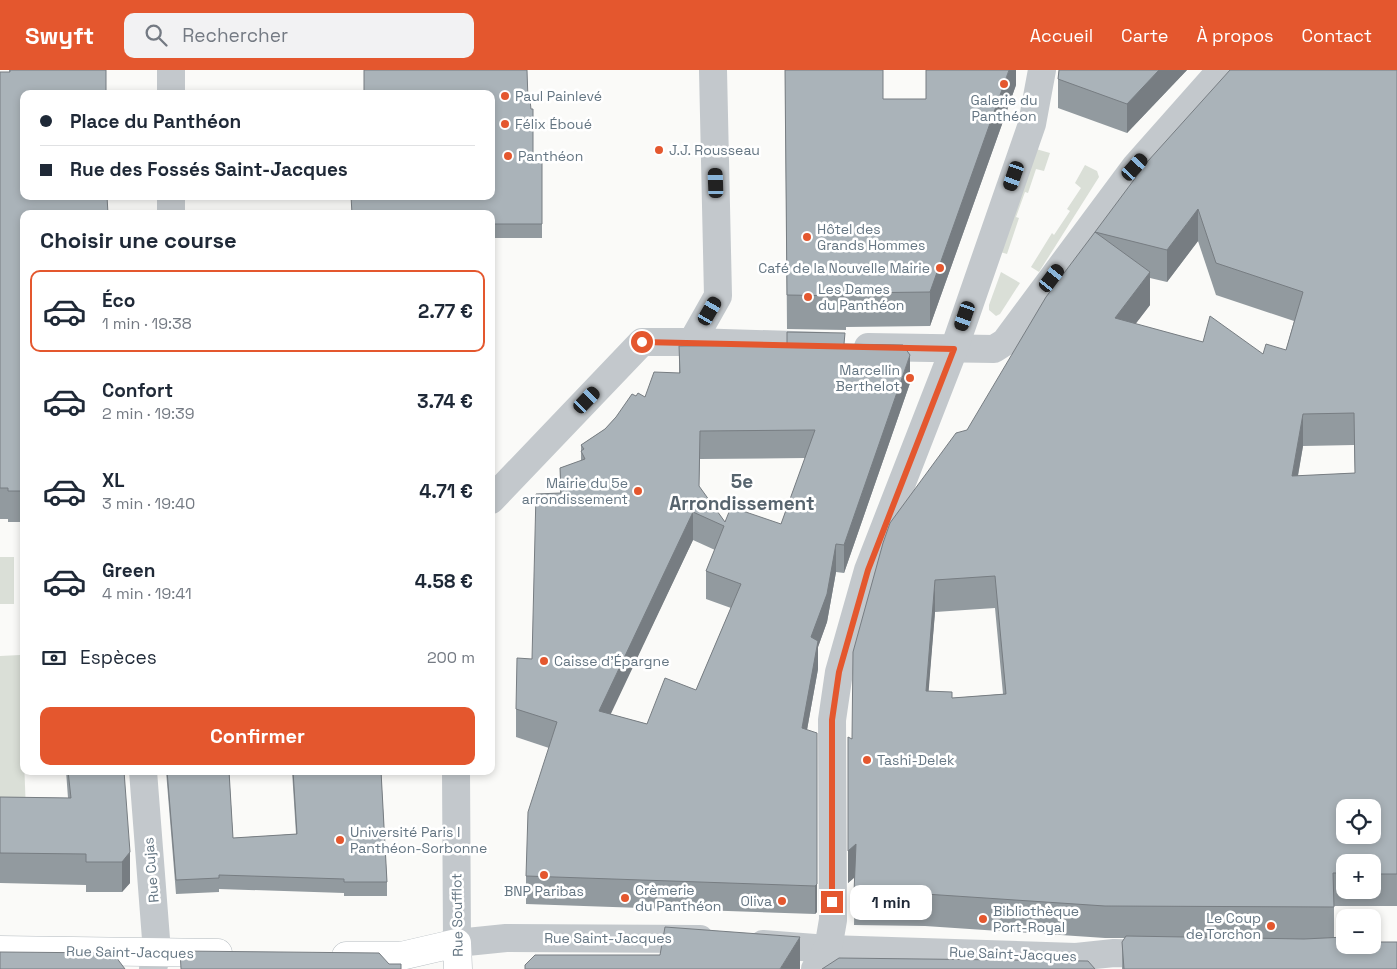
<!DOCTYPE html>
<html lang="fr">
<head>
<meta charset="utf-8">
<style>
	:root { --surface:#fff; --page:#f2f2f3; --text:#1f2937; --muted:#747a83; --line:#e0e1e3; --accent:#e4572e }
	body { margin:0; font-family:"Space Grotesk",sans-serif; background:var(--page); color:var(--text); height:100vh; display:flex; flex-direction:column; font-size:19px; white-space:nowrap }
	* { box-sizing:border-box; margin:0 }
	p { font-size:16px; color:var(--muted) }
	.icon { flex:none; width:28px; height:28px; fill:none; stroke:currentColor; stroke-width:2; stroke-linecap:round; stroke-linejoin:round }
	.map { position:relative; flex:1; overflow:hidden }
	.details { position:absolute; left:20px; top:140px; width:475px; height:565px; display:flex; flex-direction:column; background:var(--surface); border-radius:10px; box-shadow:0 2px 8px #0003 }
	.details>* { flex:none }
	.banner { position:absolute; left:20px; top:20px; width:475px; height:110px; border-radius:10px; box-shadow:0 2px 8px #0003; display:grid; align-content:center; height:110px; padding:0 20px; background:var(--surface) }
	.tools { position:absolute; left:1336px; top:729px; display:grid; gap:10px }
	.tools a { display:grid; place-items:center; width:45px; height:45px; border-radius:10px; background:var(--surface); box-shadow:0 2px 8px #0003; font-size:25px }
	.end { position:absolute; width:22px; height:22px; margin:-11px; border:6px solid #e4572e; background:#fff; box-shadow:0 0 0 2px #fff }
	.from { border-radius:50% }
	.bubble { position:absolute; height:35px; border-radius:10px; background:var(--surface); box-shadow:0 2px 8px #0003; font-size:16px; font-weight:600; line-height:35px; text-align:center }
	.car { position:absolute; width:15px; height:30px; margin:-15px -8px; border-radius:6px; box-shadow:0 0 4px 1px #0007; background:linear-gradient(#222 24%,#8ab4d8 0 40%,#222 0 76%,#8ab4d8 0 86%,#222 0) }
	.banner b { display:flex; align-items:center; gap:18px; height:48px; font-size:19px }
	.banner b+b { border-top:1px solid var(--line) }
	.banner i { width:12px; height:12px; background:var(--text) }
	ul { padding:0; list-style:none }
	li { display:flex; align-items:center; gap:15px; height:82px; margin:0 10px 8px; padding:0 10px; border:2px solid transparent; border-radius:10px }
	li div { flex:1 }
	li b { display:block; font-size:19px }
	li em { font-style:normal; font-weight:600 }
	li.on { border-color:var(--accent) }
	li>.icon { width:45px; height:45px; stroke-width:1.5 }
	h2 { padding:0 20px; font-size:22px; line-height:60px }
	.pay { display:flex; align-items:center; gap:12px; height:55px; padding:0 20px; font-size:19px }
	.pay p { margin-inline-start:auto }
	.button { display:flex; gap:10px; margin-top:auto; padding:10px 20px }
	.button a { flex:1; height:58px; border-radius:10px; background:var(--accent); color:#fff; font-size:20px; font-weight:600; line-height:58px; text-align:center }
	header { display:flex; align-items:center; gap:30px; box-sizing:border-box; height:70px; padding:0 25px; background:var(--accent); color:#fff }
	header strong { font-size:24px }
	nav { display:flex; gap:28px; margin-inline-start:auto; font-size:18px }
	.search { width:350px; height:45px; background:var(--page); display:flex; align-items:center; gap:12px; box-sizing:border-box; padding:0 18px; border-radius:10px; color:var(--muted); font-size:19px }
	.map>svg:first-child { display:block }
	.green { fill:#dadfd7 }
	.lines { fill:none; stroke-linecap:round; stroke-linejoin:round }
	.secondary-casing { stroke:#b3babf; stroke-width:29 }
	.minor { stroke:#c3c8cc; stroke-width:28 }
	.tertiary { stroke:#c3c8cc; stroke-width:28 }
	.secondary { stroke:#fff; stroke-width:28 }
	.wall { fill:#929a9f; fill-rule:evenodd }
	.shaded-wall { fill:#777d82 }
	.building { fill:#aab3b9; stroke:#777d82; fill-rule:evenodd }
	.route { stroke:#e4572e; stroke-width:6 }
	.poi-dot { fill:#e4572e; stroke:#fff; stroke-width:2 }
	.labels { text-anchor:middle; stroke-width:5; stroke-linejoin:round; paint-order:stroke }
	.poi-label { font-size:14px; fill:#657683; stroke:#fff; text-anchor:start }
	.street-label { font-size:14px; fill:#657683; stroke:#fff }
	.district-label { font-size:19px; font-weight:bold; fill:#57646e; stroke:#fff }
</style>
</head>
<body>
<header>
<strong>Swyft</strong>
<div class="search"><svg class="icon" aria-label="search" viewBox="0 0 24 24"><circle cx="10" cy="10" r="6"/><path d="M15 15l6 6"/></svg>Rechercher</div>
<nav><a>Accueil</a><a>Carte</a><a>À propos</a><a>Contact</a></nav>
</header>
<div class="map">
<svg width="1397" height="899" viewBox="0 0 1397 899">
	<rect width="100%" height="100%" fill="#fafaf8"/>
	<g class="green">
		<polygon points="1036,79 1050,83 1044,101 1036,99 1028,123 1025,122 1016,147 1019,148 1007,184 997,181"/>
		<polygon points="1085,95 1097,101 1099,107 1039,202 1031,197 1052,163 1054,165 1070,141 1067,139 1081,118 1075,113"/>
		<polygon points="1001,202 1020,213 1000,244 996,246 989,240 989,235"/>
		<rect x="0" y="487" width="14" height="47"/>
		<polygon points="20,585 26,742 0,743 0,586"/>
	</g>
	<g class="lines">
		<defs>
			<g id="secondary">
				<polyline points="0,880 218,883"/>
				<polyline points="346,886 401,886 457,873 458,899"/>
			</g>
		</defs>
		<use href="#secondary" class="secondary-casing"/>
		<g class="minor">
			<polyline points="171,24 171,0"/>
			<polyline points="171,144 171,126"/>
			<polyline points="692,272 825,276"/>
			<polyline points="868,277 994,279 1005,272 1135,97 1221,0"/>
			<polyline points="491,430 642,272 692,272 718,226 713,0"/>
			<polyline points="143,701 157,882 153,899"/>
			<polyline points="457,873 506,868 700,869"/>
			<polyline points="763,874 828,879 1076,887 1114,883 1160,884"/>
			<polyline points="815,899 828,879 833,850 832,650 839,602 868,500 954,279 1032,54 1042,0"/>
		</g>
		<polyline class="tertiary" points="456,701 457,873"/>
		<use href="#secondary" class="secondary"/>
	</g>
	<g class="wall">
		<polygon points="9,0 106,0 24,144 24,452 8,452 8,449 0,449 0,2 9,2"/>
		<polygon points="785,0 883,29 926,29 1016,15 930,256 846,257 846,260 787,259"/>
		<polygon points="1059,0 1187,0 1127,63 1058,38 1058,9"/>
		<path d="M1397,0v836h-63v32l11,7 52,24h-275v-27l3,-4h-20l-180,-12 -71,-1 1,-48 -7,6v-113l4,-31 115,-309 128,-198zM1198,171l18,54 78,26 -8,29 -23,4 -60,-12 -68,-18 15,-19v-27l17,4zM1354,375l1,28 -57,3 5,-30zM995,538l8,86 -51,4 -24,-6 7,-80zM1345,792h27v28h-27z"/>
		<polygon points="528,30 533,83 542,83 542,168 491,168 491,126"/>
		<path d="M845,274l65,39 -66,190 -8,-1 -9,50 -9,25v22l-11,61 10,182 -2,2 -289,-10v-28l23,-128 -33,-11v-28l16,-50 28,-166v-25l21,-7v-16l24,-16 31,-33 9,1 34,-24v-27zM805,388l-24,66 -56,-2 -26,-35 1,-28zM693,470l22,10 -9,21v28l25,9 -35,82 -49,34 -37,-10z"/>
		<polygon points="66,701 124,701 130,813 122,822 86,822 86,815 0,813 0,727 68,728"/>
		<polygon points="166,701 229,701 233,768 296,764 292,701 381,701 387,812 387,826 344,826 344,823 219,819 219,822 176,824"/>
	</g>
	<g class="shaded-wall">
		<polygon points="1009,0 1016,0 1016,15 930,256 930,222"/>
		<polygon points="1159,0 1187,0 1127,63 1127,34"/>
		<polygon points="1198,139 1198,171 1167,212 1167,180"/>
		<polygon points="1150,202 1150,235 1115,281 1115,248"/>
		<polygon points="910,285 910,313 844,503 844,475"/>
		<polygon points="1303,344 1303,376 1292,438 1292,406"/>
		<polygon points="693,442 693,470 599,669 599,641"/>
		<polygon points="836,474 836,502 827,552 818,577 818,599 802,687 802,658 811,567"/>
		<polygon points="935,510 935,542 926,654 926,621"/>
		<polygon points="856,774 856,806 848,813 848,781"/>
		<polygon points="130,782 130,813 122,822 122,792"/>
		<polygon points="817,814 817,842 815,844 815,816"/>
		<polygon points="800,867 800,899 780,899"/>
	</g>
	<g class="building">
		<polygon points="10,0 106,0 106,24 24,24 24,126 107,126 108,144 24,144 24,421 8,421 8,418 0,418 0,2 10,2"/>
		<polygon points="364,0 527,0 528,30 530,30 531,39 533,39 533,83 542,83 542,154 491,154 491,144 352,144 351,126 491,126 491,24 364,24"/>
		<polygon points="785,0 883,0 883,29 926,29 926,0 1009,0 930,222 846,223 846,226 787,225"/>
		<polygon points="1059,0 1159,0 1127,34 1058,9"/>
		<path d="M1230,0h167v804h-25v-12h-27v11h-12l1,34 -229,-1 -180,-12 -71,-2 2,-48 -8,7v-114l4,2 1,-87 30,-109 7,-20 66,-90 11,-3 79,-133 49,-65 55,40 -35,46 88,24 7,-26 53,38 3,-10 20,6 17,-58 -87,-29 -18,-54 -31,41 -72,-18 53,-71zM1354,343l1,60 -63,3 11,-62zM995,506l11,118 -54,4v-6l-26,-1 9,-111zM1345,738h27v27h-27z"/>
		<path d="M787,262l58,1 -1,11 59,1 7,10 -66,190 -8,-1 -9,50 -16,43 7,4 -16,87 15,5v151l-2,2 -289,-10 2,-64 29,-90 -41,-13 1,-51 15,1 4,-165 25,-1 -1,-25 25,-9 -4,-8 3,-2 -3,-4 24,-16 11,-12 16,-23 4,2 2,-3 7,4 9,-25 26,1 -1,-27 108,-1zM815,360l-34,94 -50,-17 -6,15 -26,-36 1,-55zM693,442l31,14 -18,45 35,13 -45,106 -31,-12 -18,46 -48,-13z"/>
		<polygon points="68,701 124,701 130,782 122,792 86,792 86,784 0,783 0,727 71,728"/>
		<polygon points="167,701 229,701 233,768 297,764 293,701 381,701 387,812 344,812 344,809 219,805 219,808 176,810"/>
		<polygon points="665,857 800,867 780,899 525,899 525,895 535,885 660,885"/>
		<polygon points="1126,866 1304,869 1345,867 1345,875 1372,875 1372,872 1397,872 1397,899 1124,899 1122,872"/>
		<polygon points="180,881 379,883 389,894 401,894 401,899 181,899"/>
		<polygon points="0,882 113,883 125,899 0,899"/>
		<polygon points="839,888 1088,891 1095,899 822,899"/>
	</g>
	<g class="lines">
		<polyline class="route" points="642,272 954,279 868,500 839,602 832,650 832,832"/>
	</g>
	<g class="poi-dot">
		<circle cx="1004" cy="14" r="5"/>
		<circle cx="505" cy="26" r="5"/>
		<circle cx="505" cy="54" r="5"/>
		<circle cx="659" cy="80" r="5"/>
		<circle cx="508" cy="86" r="5"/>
		<circle cx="807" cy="167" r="5"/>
		<circle cx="940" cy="198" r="5"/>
		<circle cx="808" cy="227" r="5"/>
		<circle cx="910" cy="308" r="5"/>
		<circle cx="638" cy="421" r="5"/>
		<circle cx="544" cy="591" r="5"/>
		<circle cx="867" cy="690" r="5"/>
		<circle cx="340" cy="770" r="5"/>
		<circle cx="544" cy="805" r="5"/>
		<circle cx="625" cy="828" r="5"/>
		<circle cx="782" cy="831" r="5"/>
		<circle cx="983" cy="849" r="5"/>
		<circle cx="1271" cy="856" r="5"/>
	</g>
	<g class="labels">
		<g class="poi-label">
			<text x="515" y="31">Paul Painlevé</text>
			<text x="1004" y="35" text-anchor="middle">Galerie du<tspan x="1004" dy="16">Panthéon</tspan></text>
			<text x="515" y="59">Félix Éboué</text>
			<text x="669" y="85">J.J. Rousseau</text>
			<text x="518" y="91">Panthéon</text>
			<text x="817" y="164">Hôtel des<tspan x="817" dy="16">Grands Hommes</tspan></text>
			<text x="930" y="203" text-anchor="end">Café de la Nouvelle Mairie</text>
			<text x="818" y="224">Les Dames<tspan x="818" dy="16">du Panthéon</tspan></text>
			<text x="900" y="305" text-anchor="end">Marcellin<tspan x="900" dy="16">Berthelot</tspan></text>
			<text x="628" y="418" text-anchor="end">Mairie du 5e<tspan x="628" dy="16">arrondissement</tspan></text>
			<text x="554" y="596">Caisse d'Épargne</text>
			<text x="877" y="695">Tashi-Delek</text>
			<text x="350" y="767">Université Paris I<tspan x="350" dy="16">Panthéon-Sorbonne</tspan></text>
			<text x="635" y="825">Crèmerie<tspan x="635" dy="16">du Panthéon</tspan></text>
			<text x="544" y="826" text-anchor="middle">BNP Paribas</text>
			<text x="772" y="836" text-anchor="end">Oliva</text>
			<text x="993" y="846">Bibliothèque<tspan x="993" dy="16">Port-Royal</tspan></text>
			<text x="1261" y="853" text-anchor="end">Le Coup<tspan x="1261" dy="16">de Torchon</tspan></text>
		</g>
		<g class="street-label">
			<text transform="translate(151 800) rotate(-95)" y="5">Rue Cujas</text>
			<text transform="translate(457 845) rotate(-91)" y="5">Rue Soufflot</text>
			<text x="608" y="873">Rue Saint-Jacques</text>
			<text transform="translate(130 882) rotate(1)" y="5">Rue Saint-Jacques</text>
			<text transform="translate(1013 884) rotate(2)" y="5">Rue Saint-Jacques</text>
		</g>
		<g class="district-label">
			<text x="742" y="418">5e<tspan x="742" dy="22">Arrondissement</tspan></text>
		</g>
	</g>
</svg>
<div class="tools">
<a><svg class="icon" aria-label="locate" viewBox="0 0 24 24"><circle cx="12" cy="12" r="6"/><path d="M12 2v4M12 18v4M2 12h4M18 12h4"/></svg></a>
<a>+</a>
<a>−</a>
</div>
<i class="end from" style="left:642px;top:272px"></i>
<i class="end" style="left:832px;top:832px"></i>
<div class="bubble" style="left:850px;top:815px;width:82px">1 min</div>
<i class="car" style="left:1135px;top:97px;rotate:42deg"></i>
<i class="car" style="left:1014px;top:106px;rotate:199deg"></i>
<i class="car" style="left:716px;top:113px;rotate:358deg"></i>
<i class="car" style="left:1052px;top:208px;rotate:37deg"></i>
<i class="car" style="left:710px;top:241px;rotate:30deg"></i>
<i class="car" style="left:965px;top:246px;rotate:199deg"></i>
<i class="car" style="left:587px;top:330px;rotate:44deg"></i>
<div class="banner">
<b><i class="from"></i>Place du Panthéon</b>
<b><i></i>Rue des Fossés Saint-Jacques</b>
</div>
<section class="details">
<h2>Choisir une course</h2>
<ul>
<li class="on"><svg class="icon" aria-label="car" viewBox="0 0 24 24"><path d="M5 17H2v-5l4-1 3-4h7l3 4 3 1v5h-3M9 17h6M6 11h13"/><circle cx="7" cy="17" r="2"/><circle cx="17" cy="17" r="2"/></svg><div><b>Éco</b><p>1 min · 19:38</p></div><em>2.77 €</em></li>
<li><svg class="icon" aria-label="car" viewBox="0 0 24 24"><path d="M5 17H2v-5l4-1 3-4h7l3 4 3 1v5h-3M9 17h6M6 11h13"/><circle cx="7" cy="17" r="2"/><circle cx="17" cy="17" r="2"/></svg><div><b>Confort</b><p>2 min · 19:39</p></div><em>3.74 €</em></li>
<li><svg class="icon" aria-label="car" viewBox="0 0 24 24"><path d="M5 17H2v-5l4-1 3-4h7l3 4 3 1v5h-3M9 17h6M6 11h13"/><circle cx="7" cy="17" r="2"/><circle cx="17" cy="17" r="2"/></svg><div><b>XL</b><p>3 min · 19:40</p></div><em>4.71 €</em></li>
<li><svg class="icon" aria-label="car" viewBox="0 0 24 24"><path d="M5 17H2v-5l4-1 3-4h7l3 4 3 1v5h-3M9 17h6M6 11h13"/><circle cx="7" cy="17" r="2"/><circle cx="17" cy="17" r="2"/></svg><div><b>Green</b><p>4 min · 19:41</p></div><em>4.58 €</em></li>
</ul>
<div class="pay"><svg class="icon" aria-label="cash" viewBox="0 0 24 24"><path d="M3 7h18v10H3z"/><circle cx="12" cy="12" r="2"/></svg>Espèces<p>200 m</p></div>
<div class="button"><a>Confirmer</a></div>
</section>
</div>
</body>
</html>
